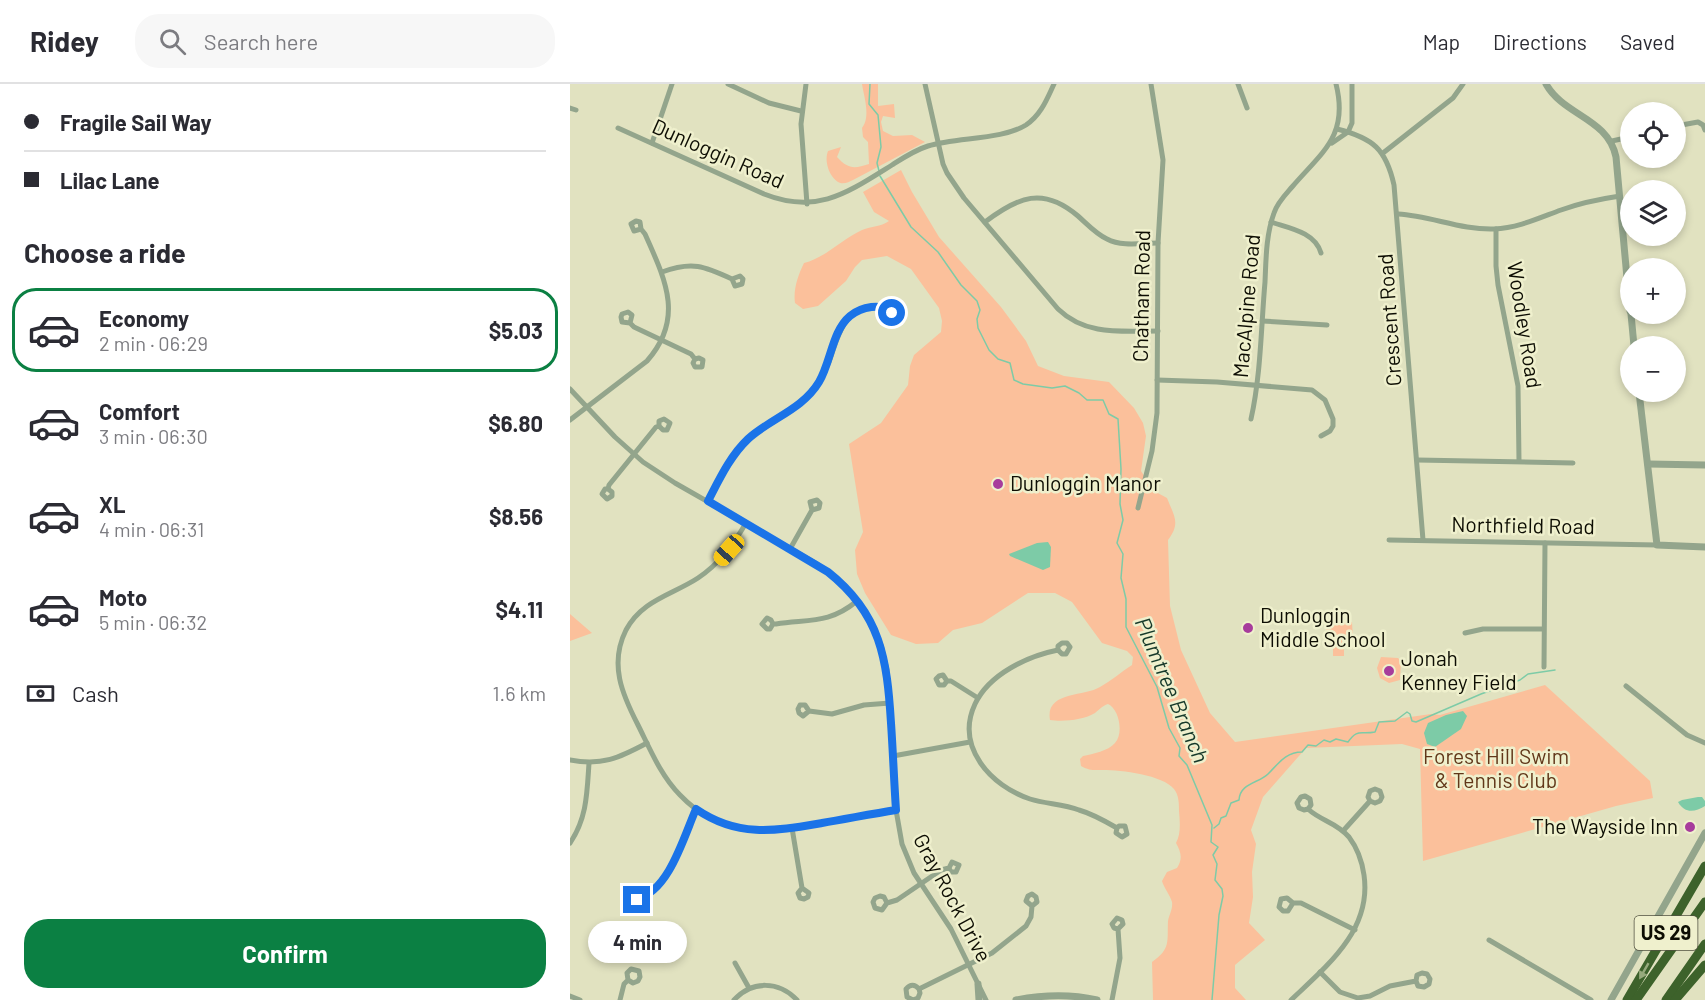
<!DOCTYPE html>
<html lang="en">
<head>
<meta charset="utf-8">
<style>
	:root { --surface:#fff; --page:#f7f7f7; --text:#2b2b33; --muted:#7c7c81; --line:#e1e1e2; --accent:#0b8043 }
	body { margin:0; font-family:Barlow,sans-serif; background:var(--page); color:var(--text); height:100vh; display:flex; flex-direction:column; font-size:22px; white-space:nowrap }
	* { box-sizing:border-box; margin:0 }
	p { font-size:20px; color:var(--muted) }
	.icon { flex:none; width:33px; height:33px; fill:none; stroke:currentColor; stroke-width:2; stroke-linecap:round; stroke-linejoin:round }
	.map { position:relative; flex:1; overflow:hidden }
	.details { display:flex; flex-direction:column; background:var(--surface); width:570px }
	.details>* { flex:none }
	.guide { display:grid; align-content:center; height:132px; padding:0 24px; background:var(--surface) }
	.buttons { position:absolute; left:1050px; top:18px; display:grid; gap:12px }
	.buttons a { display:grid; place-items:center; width:66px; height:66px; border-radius:50%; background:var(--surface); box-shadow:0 3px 9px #0003; font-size:30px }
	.end { position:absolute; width:27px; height:27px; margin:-14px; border:8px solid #1a73e8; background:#fff; box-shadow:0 0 0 3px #fff }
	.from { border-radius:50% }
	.bubble { position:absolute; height:42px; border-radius:21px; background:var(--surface); box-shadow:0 3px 9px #0003; font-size:20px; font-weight:700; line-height:42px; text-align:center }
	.car { position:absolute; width:18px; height:36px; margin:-18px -9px; border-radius:8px; box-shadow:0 0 4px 2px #0007; background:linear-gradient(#f5c518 24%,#345 0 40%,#f5c518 0 76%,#345 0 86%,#f5c518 0) }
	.guide b { display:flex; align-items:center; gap:21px; height:57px; font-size:22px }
	.guide b+b { border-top:2px solid var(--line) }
	.guide i { width:15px; height:15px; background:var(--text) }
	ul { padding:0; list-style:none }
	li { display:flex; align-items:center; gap:18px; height:84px; margin:0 12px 9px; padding:0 12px; border:3px solid transparent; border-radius:24px }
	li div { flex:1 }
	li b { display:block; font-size:22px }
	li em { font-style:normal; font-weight:700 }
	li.current { border-color:var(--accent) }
	li>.icon { width:54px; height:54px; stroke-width:1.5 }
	h2 { padding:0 24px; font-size:27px; line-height:72px }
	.pay { display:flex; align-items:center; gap:15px; height:66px; padding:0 24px; font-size:22px }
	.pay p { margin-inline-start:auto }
	.button { display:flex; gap:12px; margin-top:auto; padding:12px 24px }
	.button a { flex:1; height:69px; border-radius:24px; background:var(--accent); color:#fff; font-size:24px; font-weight:700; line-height:69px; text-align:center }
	header { display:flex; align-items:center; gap:36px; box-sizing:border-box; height:84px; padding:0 30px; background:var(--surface); border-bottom:2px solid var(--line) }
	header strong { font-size:28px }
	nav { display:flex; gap:33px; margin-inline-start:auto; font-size:21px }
	.search { width:420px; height:54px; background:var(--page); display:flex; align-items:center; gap:15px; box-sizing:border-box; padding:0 21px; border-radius:24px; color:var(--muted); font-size:22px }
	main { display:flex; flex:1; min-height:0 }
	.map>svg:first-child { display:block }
	.green { fill:#fbc09b }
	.water { fill:#7dcba7 }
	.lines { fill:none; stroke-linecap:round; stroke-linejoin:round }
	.stream { stroke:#7dcba7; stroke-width:1.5 }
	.minor { stroke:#93a58c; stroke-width:5 }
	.tertiary { stroke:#93a58c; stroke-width:7 }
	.motorway { stroke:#3d622b; stroke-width:9 }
	.oneway { fill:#96a97c }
	.route { stroke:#1a73e8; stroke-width:8 }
	.poi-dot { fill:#a73c9c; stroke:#eff0cd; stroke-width:2 }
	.labels { text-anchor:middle; stroke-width:5; stroke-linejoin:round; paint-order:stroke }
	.shield { fill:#eff0cd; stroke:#515140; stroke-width:1.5 }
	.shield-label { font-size:20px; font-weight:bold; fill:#0d0d03 }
	.street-label { font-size:21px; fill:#0d0d03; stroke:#eff0cd }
	.poi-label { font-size:21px; fill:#0d0d03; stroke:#eff0cd; text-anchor:start }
	.park-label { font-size:21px; fill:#613719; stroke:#eff0cd }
	.water-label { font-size:22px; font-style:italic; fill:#16392a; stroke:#eff0cd }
</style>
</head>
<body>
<header>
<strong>Ridey</strong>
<div class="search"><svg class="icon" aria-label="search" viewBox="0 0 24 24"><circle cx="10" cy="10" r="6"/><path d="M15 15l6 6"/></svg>Search here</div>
<nav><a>Map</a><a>Directions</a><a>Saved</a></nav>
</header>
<main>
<section class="details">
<div class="guide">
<b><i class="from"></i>Fragile Sail Way</b>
<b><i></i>Lilac Lane</b>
</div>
<h2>Choose a ride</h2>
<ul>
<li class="current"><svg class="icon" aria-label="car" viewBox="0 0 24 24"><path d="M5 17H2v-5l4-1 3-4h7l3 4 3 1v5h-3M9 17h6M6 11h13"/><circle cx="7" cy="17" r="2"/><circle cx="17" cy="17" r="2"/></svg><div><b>Economy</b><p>2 min · 06:29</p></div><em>$5.03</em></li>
<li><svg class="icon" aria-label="car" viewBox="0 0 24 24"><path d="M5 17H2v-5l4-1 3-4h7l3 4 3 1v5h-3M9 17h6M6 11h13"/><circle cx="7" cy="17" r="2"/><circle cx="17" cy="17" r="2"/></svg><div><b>Comfort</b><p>3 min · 06:30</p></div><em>$6.80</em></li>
<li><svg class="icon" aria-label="car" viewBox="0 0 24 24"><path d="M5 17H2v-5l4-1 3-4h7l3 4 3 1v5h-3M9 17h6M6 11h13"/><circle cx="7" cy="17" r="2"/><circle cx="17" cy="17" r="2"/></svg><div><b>XL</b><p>4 min · 06:31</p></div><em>$8.56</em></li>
<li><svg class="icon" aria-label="car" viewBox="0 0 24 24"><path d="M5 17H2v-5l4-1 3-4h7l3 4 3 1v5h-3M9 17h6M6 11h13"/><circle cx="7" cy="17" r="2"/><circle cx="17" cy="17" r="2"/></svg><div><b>Moto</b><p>5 min · 06:32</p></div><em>$4.11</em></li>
</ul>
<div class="pay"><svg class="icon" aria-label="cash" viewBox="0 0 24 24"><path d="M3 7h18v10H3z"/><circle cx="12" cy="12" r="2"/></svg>Cash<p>1.6 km</p></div>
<div class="button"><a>Confirm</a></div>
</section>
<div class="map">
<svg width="1135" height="916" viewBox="0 0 1135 916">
	<rect width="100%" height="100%" fill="#e1e2c0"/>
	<g class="green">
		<path d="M292,0h16v22l16,-2 1,14 -12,-2 -2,6 2,9 10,5 19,-1 13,7 -72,38c-4,2 -10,5 -15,2 -9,-6 -14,-21 -10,-31l13,-4 -4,10c11,12 17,12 32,7l-1,-22 -5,-5 -1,-9c9,-11 2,-31 0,-44z"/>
		<path d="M331,86l11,22 27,45 62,70 25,34 12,25 26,10 45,6 25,26 9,15 3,13 -5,35 13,20 13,7c7,18 14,25 1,42l2,66 11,44 29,63 25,29 196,-28 9,1 105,-30 105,96 3,17 -37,8 -193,55 -3,-112 -18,-5 -96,4 -43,49 -12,33 5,14 -4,28 1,25 -4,26 16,17 -30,25v23l11,12h-93l-1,-38c19,-13 15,-21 16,-41 1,-6 5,-12 4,-19 -2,-7 -8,-14 -10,-21l5,-9 10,-4c6,-9 4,-16 -1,-25 5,-9 4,-21 3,-32 0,-7 0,-16 -5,-22 -11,-14 -53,-19 -71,-19 -9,0 -13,1 -22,-4l-1,-7 3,-3c10,-2 25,-5 32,-13 9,-10 4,-34 -7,-39 -6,2 -8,5 -13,9 -11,7 -32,9 -45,7 -5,-29 34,-23 50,-33 11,-6 21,-15 32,-22l1,-8 -6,-6 -25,-8 -30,-41 -17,-9h-27l-46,30 -29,7 -15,13 -22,1 -25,-9 -26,-42 -8,-19 -2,-24 8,-18 -14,-88 32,-21 27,-38 2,-19 4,-11 27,-23 1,-11 -3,-13 -28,-39 -24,-13 -25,4 -7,7 -9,14 -28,25 -15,3 -8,-6c-2,-13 3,-28 9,-40 21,-5 38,-24 58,-33 10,-4 18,-3 27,-9l-15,-9 -11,-20z"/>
		<polygon points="0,530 22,549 0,557"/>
		<polygon points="782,538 783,556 774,557 774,572 763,572 763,557 756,557 756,540"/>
		<polygon points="811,573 828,574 831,577 830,596 819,599 810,594 807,584"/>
	</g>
	<g class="water">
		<polygon points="478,458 481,463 480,483 473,486 440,472 439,470 467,459"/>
		<polygon points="893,627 897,632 891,645 865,663 857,660 854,649 858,639 876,631"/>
		<path d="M1128,713h4l3,4v5c-10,6 -20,8 -27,-4l4,-2z"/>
	</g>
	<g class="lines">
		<g class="stream">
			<polyline points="300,0 299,20 308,31 311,63 307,79 309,87"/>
			<polyline points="310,92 341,143 368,168 391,201 407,217 410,226 407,235 408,244 419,266 428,275 440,279 444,296 453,300 482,304 495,302 509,309 517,316 533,316 539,330 548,335 551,385 550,420 553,436 547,459 553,470 551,494 556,515 556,543 587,603 599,644 610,664 609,672 617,681 642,741 641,758 648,763 643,771 647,780 645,796 652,805 653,812 649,831 642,916"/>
			<path d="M644,744l5,-4 2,-6 5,-2 5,-13 8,-3c1,-17 20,-17 29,-26 10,-10 18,-22 34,-22l6,-7 8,1 8,-6 6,2 6,-3 12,3c10,-14 12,-7 27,-10l4,-10 16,-1 12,-9 3,2 2,7 4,1 65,-28 39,-14 8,-6 27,-4"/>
		</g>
		<g class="minor">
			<polyline points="158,0 199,19 231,27"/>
			<polyline points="236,0 231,40 237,120"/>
			<path d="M355,0l18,80 4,9 17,25 94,111c28,27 63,22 100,22"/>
			<polyline points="668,0 677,24"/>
			<polyline points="0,24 6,26"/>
			<polyline points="1106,42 1128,38 1133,41 1135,46"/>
			<path d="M48,44l146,66c53,21 83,-1 128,-29 11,-7 23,-15 36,-19 29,-9 74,-6 98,-21 15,-10 21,-26 28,-41"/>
			<path d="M767,45c36,9 49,20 57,56l29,355"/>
			<polyline points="1042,57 1060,53"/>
			<polyline points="82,59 102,0"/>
			<polyline points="762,59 778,48 782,39 782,0"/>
			<polyline points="813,69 883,14 893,0"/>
			<path d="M828,130c33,2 63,16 96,15 24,-1 45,-11 67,-19 19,-7 39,-11 59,-14"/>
			<path d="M415,138c33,-25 58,-36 93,-6 9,8 18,18 29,23 15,8 35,4 51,4"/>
			<path d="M701,138c18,6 44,10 50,31"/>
			<polyline points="926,145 926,182 928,201 948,302 949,377"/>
			<path d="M92,188c30,-11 42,-6 70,7l8,-3 3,3 -1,5 -7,2 -3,-7"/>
			<polyline points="692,237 757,241"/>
			<polyline points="60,239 52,238 51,233 52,230 58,228 62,231 60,239 64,243 121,270 125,275 123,279 125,283 132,283 133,276 129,274 125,275"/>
			<polyline points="587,296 647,298 742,306 755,316 763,335 763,342 760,347 751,352"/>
			<polyline points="0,305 45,353 73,378 105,399 247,480 275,502 295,528 311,561 317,586 326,726 332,760 344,789 381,845 416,916"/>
			<path d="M681,335c10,-45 10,-92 14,-137 1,-23 1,-47 9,-69 3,-10 11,-18 18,-26 30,-35 57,-51 44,-103"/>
			<path d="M0,336l77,-59c38,-43 18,-82 -2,-127l-4,-5 -7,2 -3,-7 5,-3 4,1 1,7"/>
			<polyline points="847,376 1003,379"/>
			<polyline points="38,405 35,405 32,410 37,415 42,412 42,408 38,405 39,401 86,343 89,342 93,346 97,346 100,339 94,335 89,337 89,342"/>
			<path d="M137,417c13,-22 24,-48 44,-64 20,-16 43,-24 59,-44 8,-9 14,-20 19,-31 9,-25 14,-54 46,-55 17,-1 14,3 18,14h7v-8l-2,-2 -6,2"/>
			<polyline points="568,424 582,367 587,329 588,159 593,76 581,0"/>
			<path d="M176,439c-13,22 -27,41 -48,55 -26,17 -56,22 -72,52 -17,34 -4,64 12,95 12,24 23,51 42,70 41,43 86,38 139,28 26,-4 51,-9 77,-13"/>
			<polyline points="819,456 1087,461"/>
			<polyline points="220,465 242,426 249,424 250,419 247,416 240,418 242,426"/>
			<path d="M203,540l-3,5h-3l-5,-5 5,-6 4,2 2,4h3c34,-5 53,0 81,-23"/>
			<polyline points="895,549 913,545 973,545"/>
			<path d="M488,566l4,4h4l4,-7 -3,-4h-5l-4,3v4c-30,6 -69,24 -83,54 -20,43 16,82 55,95 16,5 33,5 49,11 14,4 26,11 38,18l-1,5 6,4 5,-3 -2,-8h-6l-2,2"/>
			<polyline points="974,583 975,459"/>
			<polyline points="377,597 373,591 369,592 366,595 369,601 374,601 377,597 381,597 408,614"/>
			<polyline points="1056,602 1117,651 1135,659"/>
			<polyline points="239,627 233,632 229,629 228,625 230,621 235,621 239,627 262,630 294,621 320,619"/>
			<polyline points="323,672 400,658"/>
			<path d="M0,676c32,6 49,-2 77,-17"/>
			<polyline points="222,744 232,804 228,809 230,814 234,815 238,813 239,809 232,804"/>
			<polyline points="773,747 800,717 798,713 800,707 805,705 810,707 812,713 810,717 805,719 800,717"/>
			<path d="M0,759c17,-25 17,-50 19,-80"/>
			<path d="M68,814l-2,4 -4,2 -6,-6 4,-5h5l3,5c31,-7 46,-62 58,-89"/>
			<polyline points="317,819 314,813 310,812 305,814 303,818 305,824 312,826 317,819 327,816 371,786 379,784 381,788 386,788 389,781 382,778 379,784"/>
			<polyline points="723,819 718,827 713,827 709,823 711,815 717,814 723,819 731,819 785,846"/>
			<polyline points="919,856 1021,916"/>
			<polyline points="165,879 179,904"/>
			<polyline points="750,888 770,908 788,914 800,912 820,902 846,897 848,902 854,903 859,900 860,895 857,890 852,889 847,891 846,897"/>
			<path d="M349,905l1,4 -2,5 -5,2 -6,-3 -1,-8c4,-5 9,-5 13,0l73,-36 34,-27 5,-9 1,-11 5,-4 -1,-5 -4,-3 -4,2 -2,5 6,5"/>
			<polyline points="0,912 10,916"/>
			<polyline points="50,916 54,900 58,896 57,889 61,885 69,887 70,893 68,897 63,899 58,896"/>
			<path d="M164,916c18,-20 45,-19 63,0"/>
			<polyline points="542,916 550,874 548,845 553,840 552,836 547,834 542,840 544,844 548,845"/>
			<path d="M721,916c36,-34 81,-70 73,-125 -2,-14 -6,-26 -15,-38 -13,-15 -28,-16 -41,-28l-4,1 -5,-2 -2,-5 4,-6 4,-1 5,3 1,6 -3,4"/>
		</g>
		<g class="tertiary">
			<path d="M976,0c18,32 62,34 70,73l14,154"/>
			<polyline points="1061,230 1064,262"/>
			<polyline points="1069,308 1087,461 1135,463"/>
			<polyline points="1078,380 1135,381"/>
			<polyline points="408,900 409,916"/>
			<path d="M446,916c26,-5 55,-6 81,0"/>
			<polyline points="1041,916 1135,749"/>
		</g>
		<g class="motorway">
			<polyline points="1057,916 1135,782"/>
			<polyline points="1066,916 1135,818"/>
			<polyline points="1096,916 1135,860"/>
			<polyline points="1105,916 1135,881"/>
		</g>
	</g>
	<defs><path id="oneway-solid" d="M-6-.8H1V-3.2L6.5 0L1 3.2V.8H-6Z" transform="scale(1.5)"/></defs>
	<use class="oneway" href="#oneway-solid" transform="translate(1074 887) rotate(120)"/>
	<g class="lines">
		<path class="route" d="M67,816l1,-2c31,-7 46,-62 58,-89 42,29 79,22 126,14 24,-4 49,-9 74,-13 -2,-29 -3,-58 -5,-87 -4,-64 -10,-109 -63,-151l-120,-71c11,-21 22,-45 40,-62 23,-21 54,-29 71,-57 12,-20 13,-51 31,-66 11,-9 32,-14 42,-3"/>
	</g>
	<g class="poi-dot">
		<circle cx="428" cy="400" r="6"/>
		<circle cx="678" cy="544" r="6"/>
		<circle cx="819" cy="587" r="6"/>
		<circle cx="1120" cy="743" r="6"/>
	</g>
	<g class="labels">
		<rect class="shield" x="1064.5" y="832" width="63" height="34" rx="4.5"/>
		<g class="shield-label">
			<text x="1096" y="856">US 29</text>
		</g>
		<g class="street-label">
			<text transform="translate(148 70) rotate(24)" y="7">Dunloggin Road</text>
			<text transform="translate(572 212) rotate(-89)" y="7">Chatham Road</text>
			<text transform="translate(677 222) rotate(-85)" y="7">MacAlpine Road</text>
			<text transform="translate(820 236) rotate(-94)" y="7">Crescent Road</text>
			<text transform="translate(954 241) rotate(81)" y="7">Woodley Road</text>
			<text transform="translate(953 442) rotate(1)" y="7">Northfield Road</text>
			<text transform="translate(382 814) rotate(62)" y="7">Gray Rock Drive</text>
		</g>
		<g class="poi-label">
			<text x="440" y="407">Dunloggin Manor</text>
			<text x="690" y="539">Dunloggin<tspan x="690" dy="24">Middle School</tspan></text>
			<text x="831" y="582">Jonah<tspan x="831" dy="24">Kenney Field</tspan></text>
			<text x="1108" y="750" text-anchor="end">The Wayside Inn</text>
		</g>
		<g class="park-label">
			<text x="926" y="680">Forest Hill Swim<tspan x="926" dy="24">&amp; Tennis Club</tspan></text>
		</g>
		<g class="water-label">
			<text transform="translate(602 606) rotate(67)" y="8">Plumtree Branch</text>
		</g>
	</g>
</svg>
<div class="buttons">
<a><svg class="icon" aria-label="locate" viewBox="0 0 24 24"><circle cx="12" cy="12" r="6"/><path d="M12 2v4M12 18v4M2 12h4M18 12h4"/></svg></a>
<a><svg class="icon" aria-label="layers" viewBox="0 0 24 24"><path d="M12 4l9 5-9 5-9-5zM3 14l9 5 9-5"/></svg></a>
<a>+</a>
<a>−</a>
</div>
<i class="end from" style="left:322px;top:229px"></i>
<i class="end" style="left:67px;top:816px"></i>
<div class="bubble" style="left:18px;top:837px;width:99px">4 min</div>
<i class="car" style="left:159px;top:466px;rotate:222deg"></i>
</div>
</main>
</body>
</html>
